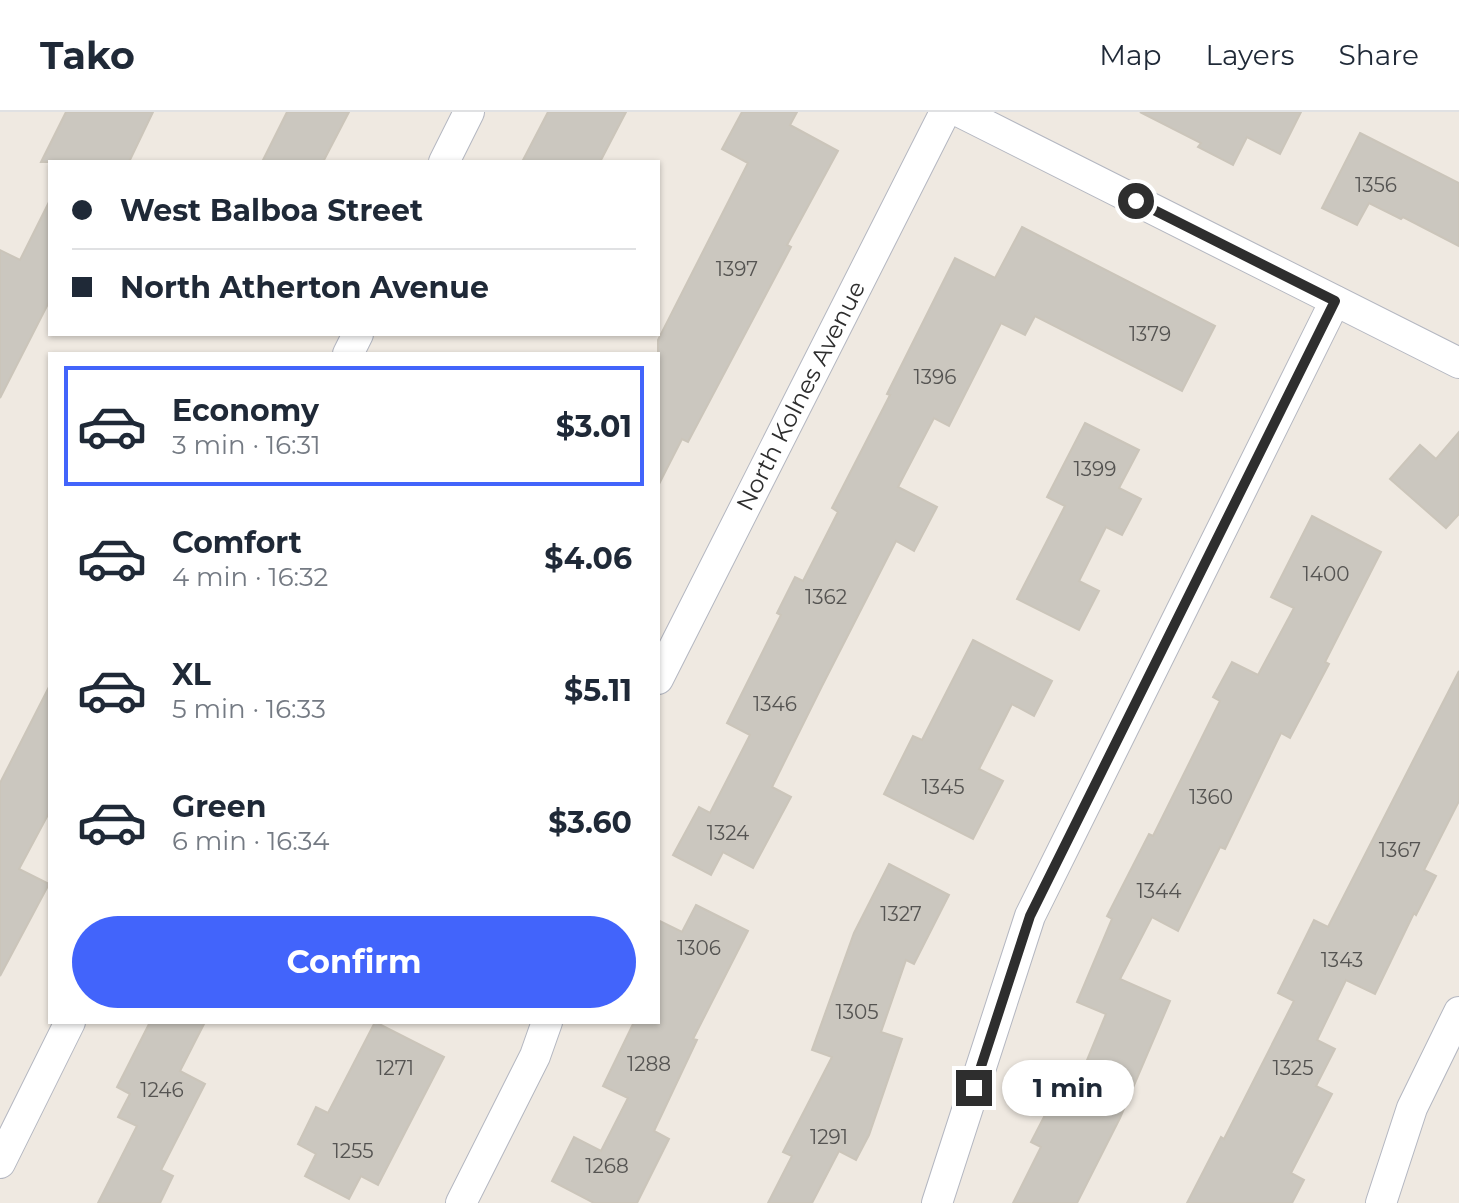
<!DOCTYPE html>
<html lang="en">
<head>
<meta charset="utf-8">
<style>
	:root { --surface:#fff; --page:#f2f2f3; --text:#1f2937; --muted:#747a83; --line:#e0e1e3; --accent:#4264fb }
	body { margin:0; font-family:Montserrat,sans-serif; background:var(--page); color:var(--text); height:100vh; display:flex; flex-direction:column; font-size:30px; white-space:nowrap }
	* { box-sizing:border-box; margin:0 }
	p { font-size:26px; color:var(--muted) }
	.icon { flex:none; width:44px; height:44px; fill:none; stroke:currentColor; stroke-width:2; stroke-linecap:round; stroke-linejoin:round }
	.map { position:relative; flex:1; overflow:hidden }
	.side { position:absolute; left:48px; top:240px; width:612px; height:672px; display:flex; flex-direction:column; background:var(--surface); border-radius:0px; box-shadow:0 2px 6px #0004 }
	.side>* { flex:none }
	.banner { position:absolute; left:48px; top:48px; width:612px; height:176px; border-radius:0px; box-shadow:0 2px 6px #0004; display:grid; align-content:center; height:176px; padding:0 24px; background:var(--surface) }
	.end { position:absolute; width:36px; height:36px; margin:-18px; border:10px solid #2e2e2e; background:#fff; box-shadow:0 0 0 4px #fff }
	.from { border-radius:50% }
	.bubble { position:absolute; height:56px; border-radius:28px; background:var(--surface); box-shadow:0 2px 6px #0004; font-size:26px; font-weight:700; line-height:56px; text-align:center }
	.banner b { display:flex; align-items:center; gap:28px; height:76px; font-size:30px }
	.banner b+b { border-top:2px solid var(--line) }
	.banner i { width:20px; height:20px; background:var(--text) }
	ul { padding:14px 0 0; list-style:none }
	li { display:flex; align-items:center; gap:24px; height:120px; margin:0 16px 12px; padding:0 8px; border:4px solid transparent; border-radius:0px }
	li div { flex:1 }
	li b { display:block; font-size:30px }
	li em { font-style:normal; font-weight:700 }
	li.active { border-color:var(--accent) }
	li>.icon { width:72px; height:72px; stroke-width:1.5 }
	.button { display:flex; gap:16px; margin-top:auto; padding:16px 24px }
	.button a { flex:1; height:92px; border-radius:48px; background:var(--accent); color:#fff; font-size:32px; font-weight:700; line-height:92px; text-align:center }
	header { display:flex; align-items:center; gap:48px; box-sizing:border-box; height:112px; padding:0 40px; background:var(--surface); border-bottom:2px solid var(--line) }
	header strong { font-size:38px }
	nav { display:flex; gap:44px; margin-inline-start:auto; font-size:28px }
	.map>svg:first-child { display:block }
	.building { fill:#cbc7bf; stroke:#cbc5ba; stroke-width:2 }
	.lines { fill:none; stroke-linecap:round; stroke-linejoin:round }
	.minor-casing { stroke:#b4b7c1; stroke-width:32 }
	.minor { stroke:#fff; stroke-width:30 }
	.route { stroke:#2e2e2e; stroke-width:10 }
	.labels { text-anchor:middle; stroke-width:6; stroke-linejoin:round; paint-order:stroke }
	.number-label { font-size:20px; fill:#555452 }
	.street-label { font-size:24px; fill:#2e2e2e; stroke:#fff }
</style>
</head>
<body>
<header>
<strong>Tako</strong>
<nav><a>Map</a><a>Layers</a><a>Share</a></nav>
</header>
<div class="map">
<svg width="1459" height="1091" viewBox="0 0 1459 1091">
	<rect width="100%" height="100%" fill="#efe9e1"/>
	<g class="building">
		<polygon points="66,0 153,0 129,50 41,50"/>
		<polygon points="287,0 349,0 323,50 262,50"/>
		<polygon points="548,0 626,0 600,50 522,50"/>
		<polygon points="742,0 797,0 790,13 838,39 787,133 791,135 688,330 682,327 658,374 658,228 748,51 722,37"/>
		<polygon points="1140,0 1301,0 1280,42 1247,25 1233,53 1198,35 1201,31"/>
		<polygon points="1360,21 1459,71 1459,134 1403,105 1401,107 1369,91 1357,113 1322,96"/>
		<polygon points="50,88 50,188 0,286 0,138 20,148"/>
		<polygon points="1022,115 1215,214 1182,279 1035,204 1025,223 1001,211 949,314 934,306 898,375 937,395 914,439 896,429 822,574 772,675 791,685 753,756 723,740 711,763 673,743 699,695 710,701 750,623 727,611 781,503 777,501 795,465 803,469 838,400 832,396 890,283 887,282 955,146 995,166"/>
		<polygon points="1085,311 1139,338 1119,376 1141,387 1122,423 1106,415 1079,469 1099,479 1079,518 1017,487 1065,394 1047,385"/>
		<polygon points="1459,320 1459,402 1446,416 1390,367 1420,333 1436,347"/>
		<polygon points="1312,404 1381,440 1325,550 1329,552 1290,626 1281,621 1225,737 1220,735 1178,819 1152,805 1120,867 1170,889 1120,1006 1077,1091 1013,1091 1041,1035 1031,1030 1063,968 1076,975 1106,902 1077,890 1112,807 1107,804 1149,722 1153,724 1220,589 1213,585 1232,550 1258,563 1294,496 1271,485"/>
		<polygon points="973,528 1052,569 1034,604 1012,592 979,657 1003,669 973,727 884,682 913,624 922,628"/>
		<polygon points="1459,559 1459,689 1424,758 1436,764 1416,803 1414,801 1375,882 1346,868 1317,928 1335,937 1316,974 1332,982 1291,1061 1304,1068 1292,1091 1187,1091 1221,1025 1224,1027 1294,889 1278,881 1314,808 1328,815"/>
		<polygon points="50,573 50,699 19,757 49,772 0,864 0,671"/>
		<polygon points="889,752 949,783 914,852 906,848 881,920 902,927 869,1023 856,1048 839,1039 812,1091 768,1091 792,1044 783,1040 832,945 812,938 854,821"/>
		<polygon points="696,793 748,819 693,927 697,928 654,1019 669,1027 637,1091 594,1091 552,1069 574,1025 601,1039 628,986 603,974 634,910 658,910 658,808 682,820"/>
		<polygon points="150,910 205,910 180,959 205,972 161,1058 173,1064 160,1091 98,1091 137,1014 118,1005 130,982 117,975"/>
		<polygon points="375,910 444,945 378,1073 361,1064 349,1087 305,1064 316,1042 298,1032 316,995 328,1001"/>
	</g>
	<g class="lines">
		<defs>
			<g id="minor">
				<polyline points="960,0 1459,251"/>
				<polyline points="444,50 469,0"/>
				<polyline points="348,242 358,222"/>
				<polyline points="658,567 945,0"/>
				<polyline points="0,1051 70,910"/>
				<polyline points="461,1091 535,944 547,910"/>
				<polyline points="937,1091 1030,804 1335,189"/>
				<polyline points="1381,1091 1412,996 1459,900"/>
			</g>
		</defs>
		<use href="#minor" class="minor-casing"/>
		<use href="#minor" class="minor"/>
	</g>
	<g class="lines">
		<polyline class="route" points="974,976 1030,804 1335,189 1136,89"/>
	</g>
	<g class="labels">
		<g class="number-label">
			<text x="1376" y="80">1356</text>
			<text x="737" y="164">1397</text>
			<text x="1150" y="229">1379</text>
			<text x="935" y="272">1396</text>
			<text x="1095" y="364">1399</text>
			<text x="1326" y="469">1400</text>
			<text x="826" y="492">1362</text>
			<text x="775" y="599">1346</text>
			<text x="943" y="682">1345</text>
			<text x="1211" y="692">1360</text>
			<text x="728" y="728">1324</text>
			<text x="1400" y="745">1367</text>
			<text x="1159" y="786">1344</text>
			<text x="901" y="809">1327</text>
			<text x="699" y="843">1306</text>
			<text x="1342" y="855">1343</text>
			<text x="857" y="907">1305</text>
			<text x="649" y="959">1288</text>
			<text x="395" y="963">1271</text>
			<text x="1293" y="963">1325</text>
			<text x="162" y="985">1246</text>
			<text x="829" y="1032">1291</text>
			<text x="353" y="1046">1255</text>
			<text x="607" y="1061">1268</text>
		</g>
		<g class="street-label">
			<text transform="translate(801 284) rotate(-63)" y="8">North Kolnes Avenue</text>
		</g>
	</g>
</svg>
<i class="end from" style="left:1136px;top:89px"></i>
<i class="end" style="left:974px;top:976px"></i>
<div class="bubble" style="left:1002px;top:948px;width:132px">1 min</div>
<div class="banner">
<b><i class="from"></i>West Balboa Street</b>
<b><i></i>North Atherton Avenue</b>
</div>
<section class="side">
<ul>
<li class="active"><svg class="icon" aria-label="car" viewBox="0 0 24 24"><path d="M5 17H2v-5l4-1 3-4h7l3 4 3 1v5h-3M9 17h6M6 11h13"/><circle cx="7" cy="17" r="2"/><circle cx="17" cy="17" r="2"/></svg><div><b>Economy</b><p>3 min · 16:31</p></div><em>$3.01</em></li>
<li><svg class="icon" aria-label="car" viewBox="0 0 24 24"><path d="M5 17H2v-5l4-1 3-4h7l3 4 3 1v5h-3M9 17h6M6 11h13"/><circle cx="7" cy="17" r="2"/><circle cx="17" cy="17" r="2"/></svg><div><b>Comfort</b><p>4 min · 16:32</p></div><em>$4.06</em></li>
<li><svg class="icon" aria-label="car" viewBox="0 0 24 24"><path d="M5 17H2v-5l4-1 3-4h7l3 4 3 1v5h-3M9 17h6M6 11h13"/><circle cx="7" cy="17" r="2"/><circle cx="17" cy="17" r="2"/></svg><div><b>XL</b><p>5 min · 16:33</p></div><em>$5.11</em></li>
<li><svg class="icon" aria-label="car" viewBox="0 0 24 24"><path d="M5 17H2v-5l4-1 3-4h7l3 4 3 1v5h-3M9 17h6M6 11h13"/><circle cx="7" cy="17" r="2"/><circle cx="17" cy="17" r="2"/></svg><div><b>Green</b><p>6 min · 16:34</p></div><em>$3.60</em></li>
</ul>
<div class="button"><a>Confirm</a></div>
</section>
</div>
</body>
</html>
